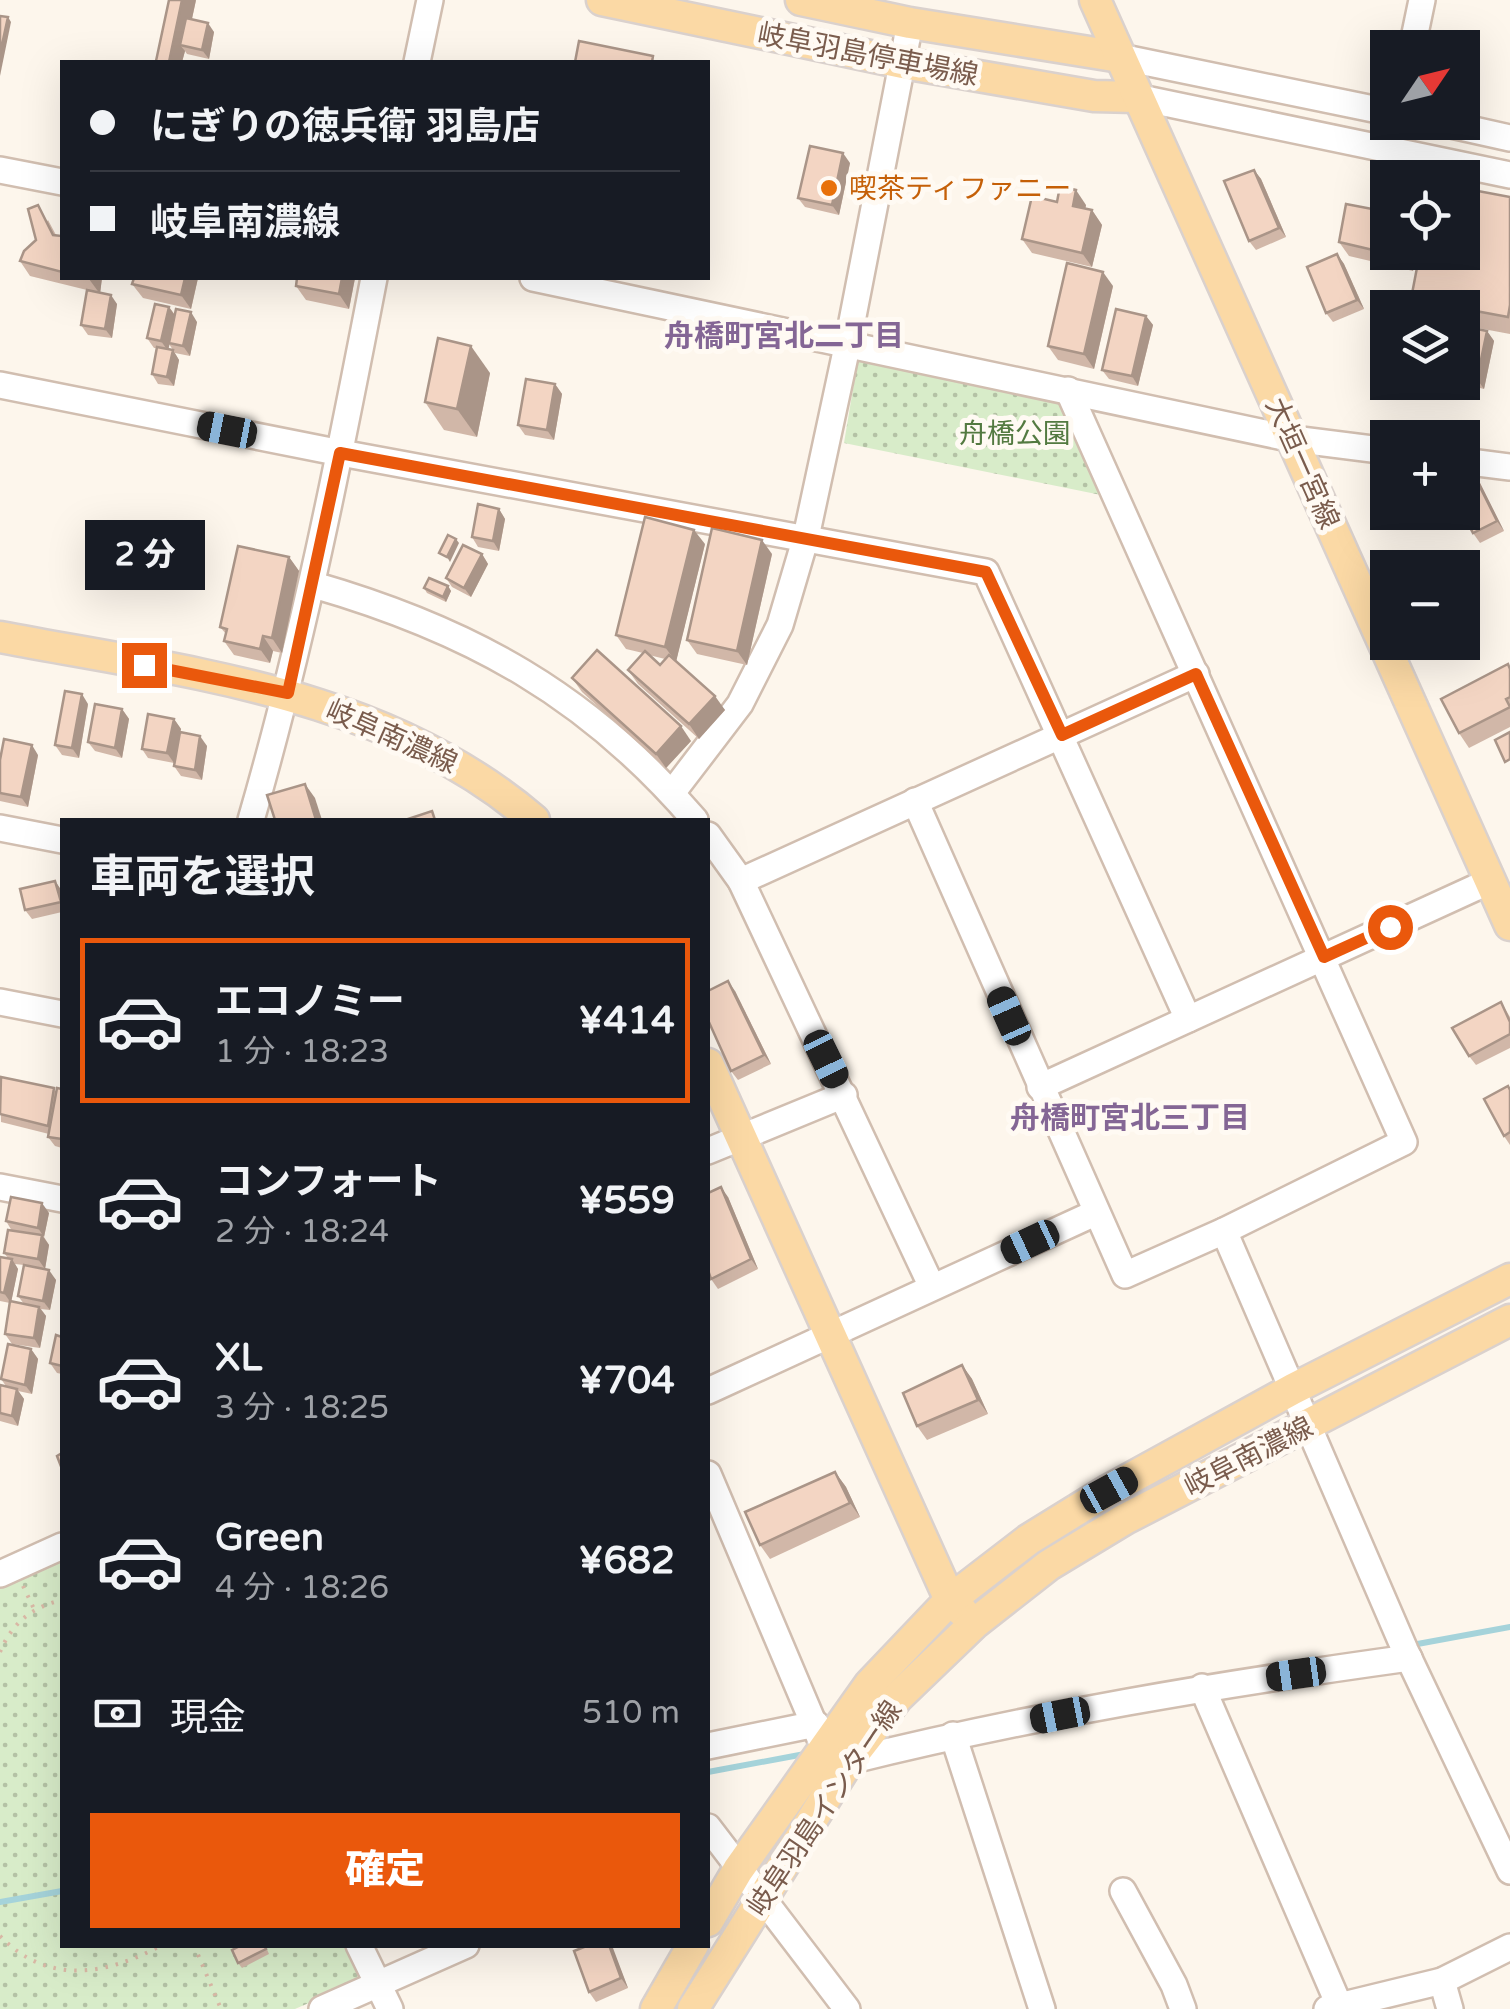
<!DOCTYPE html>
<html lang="ja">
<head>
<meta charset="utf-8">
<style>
	:root { --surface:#171b24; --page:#242831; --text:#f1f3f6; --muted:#9ea1a6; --line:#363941; --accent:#ea580c }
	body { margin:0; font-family:"Varela Round","Noto Sans JP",sans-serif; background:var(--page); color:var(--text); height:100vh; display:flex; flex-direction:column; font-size:38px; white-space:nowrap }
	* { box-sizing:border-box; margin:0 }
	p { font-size:32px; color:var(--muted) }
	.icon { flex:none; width:55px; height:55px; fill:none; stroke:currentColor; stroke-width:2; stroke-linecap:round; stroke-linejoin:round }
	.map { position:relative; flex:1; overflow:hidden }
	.details { position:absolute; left:60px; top:818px; width:650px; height:1130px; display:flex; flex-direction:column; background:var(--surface); border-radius:0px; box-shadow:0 10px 40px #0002 }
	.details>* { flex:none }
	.banner { position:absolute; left:60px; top:60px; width:650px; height:220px; border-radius:0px; box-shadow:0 10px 40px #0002; display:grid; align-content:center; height:220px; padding:0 30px; background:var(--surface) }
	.needle { width:65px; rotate:55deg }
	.controls { position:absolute; left:1370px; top:30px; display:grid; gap:20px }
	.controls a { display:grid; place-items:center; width:110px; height:110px; border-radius:0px; background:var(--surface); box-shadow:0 10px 40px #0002; font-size:50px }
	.end { position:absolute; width:45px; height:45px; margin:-22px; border:12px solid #ea580c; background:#fff; box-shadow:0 0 0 5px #fff }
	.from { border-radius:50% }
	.bubble { position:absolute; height:70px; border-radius:0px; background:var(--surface); box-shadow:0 10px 40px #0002; font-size:32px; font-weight:800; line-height:70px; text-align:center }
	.car { position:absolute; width:30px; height:60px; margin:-30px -15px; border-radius:12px; box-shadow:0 0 8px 2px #0007; background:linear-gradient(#222 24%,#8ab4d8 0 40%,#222 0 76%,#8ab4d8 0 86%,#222 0) }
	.banner b { display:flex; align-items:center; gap:35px; height:95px; font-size:38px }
	.banner b+b { border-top:2px solid var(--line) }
	.banner i { width:25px; height:25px; background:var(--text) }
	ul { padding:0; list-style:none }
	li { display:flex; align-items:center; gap:30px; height:165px; margin:0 20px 15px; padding:0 10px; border:5px solid transparent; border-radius:0px }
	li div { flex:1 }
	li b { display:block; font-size:38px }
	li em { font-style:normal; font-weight:800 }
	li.on { border-color:var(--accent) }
	li>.icon { width:90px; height:90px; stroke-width:1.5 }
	h2 { padding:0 30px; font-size:45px; line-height:120px }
	.pay { display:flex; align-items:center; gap:25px; height:110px; padding:0 30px; font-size:38px }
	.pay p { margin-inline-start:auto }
	.button { display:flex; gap:20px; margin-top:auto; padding:20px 30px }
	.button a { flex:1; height:115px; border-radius:0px; background:var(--accent); color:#fff; font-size:40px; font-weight:800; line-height:115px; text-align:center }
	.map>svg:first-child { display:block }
	.park { fill:url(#park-dots) }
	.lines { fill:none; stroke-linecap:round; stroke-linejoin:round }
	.stream { stroke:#a5d3da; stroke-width:6 }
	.minor-casing { stroke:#d1beb0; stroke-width:30 }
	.major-casing { stroke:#dad1cd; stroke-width:35 }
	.path { stroke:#d9b8a5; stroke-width:4; stroke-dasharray:2.5 8; stroke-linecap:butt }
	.minor { stroke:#fff; stroke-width:25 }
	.major { stroke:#fbd9a5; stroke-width:30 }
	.wall { fill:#d1b7a8; fill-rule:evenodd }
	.shaded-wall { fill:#aa9588 }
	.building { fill:#f3d5c3; stroke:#aa9588; stroke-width:2.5 }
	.route { stroke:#ea580c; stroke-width:12 }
	.food-dot { fill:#e8710a; stroke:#fffaf3; stroke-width:4 }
	.labels { text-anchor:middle; stroke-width:10; stroke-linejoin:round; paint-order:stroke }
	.street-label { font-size:28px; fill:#7a5c4d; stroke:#fffaf3 }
	.food-label { font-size:28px; fill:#c56008; stroke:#fffaf3; text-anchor:start }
	.park-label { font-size:28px; fill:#537a41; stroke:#fffaf3 }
	.neighbourhood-label { font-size:30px; font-weight:bold; fill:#846695; stroke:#fffaf3 }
</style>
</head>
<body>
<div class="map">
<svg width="1510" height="2009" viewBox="0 0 1510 2009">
	<defs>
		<pattern id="park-dots" width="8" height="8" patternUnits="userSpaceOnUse" patternTransform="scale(2.5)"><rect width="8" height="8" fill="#d8ecc9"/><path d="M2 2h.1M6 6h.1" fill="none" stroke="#b4c2a5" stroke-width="1.8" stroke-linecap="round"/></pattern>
	</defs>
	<rect width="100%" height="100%" fill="#fdf6ec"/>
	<g class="park">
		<polygon points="858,359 1060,398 1101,495 844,443"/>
		<polygon points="62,1557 62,1945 349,1945 364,1979 295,2009 0,2009 0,1586"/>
	</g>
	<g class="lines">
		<g class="stream">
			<polyline points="1412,1645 1510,1627"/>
			<polyline points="708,1772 810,1753"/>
			<polyline points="0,1902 62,1891"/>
		</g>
		<defs>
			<g id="minor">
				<polyline points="1412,48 1422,0"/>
				<polyline points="1120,57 1388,112"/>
				<polyline points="417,62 430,0"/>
				<polyline points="1136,97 1510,175"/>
				<polyline points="1438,122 1510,138"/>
				<polyline points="0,170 62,182"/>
				<polyline points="533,278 1293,439 1388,451"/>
				<polyline points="0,385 341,453 986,572 1188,1019"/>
				<polyline points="1462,461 1510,467"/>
				<path d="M314,585c156,45 274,110 381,235"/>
				<polyline points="672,793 740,704 780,625 806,537 848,342 910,23"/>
				<polyline points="915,801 1125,1275 1224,1231 1404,1142 1068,390"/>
				<path d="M251,820c52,-179 88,-360 123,-542"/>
				<polyline points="0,828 62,840"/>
				<polyline points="708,835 741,881 932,1287"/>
				<polyline points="741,881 1196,674"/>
				<polyline points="0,1002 62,1014"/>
				<polyline points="1040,1087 1490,881"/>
				<polyline points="708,1151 844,1095"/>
				<polyline points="0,1187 62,1199"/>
				<polyline points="1224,1231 1405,1650 1510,1871"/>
				<polyline points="708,1391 1095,1213"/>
				<polyline points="708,1474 824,1748"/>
				<polyline points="0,1574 62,1546"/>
				<polyline points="1202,1687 1339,2005"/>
				<polyline points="953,1735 1042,2009"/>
				<polyline points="708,1746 816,1724"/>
				<path d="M849,1761c185,-46 372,-77 560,-103"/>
				<polyline points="708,1827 847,2009"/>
				<polyline points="1123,1891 1174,1985 1183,2009"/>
				<polyline points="359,1945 390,2009"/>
				<polyline points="1442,1981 1450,2009"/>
				<polyline points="322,2009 466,1945"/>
				<polyline points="1327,2009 1442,1981 1510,1947"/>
			</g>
			<g id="major">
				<polyline points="602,0 903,63 1094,96 1136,97"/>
				<polyline points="801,0 910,23 1120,57"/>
				<polyline points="1095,0 1510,925"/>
				<path d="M0,637c188,36 383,54 534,183"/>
				<polyline points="708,1064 950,1600 962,1611"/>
				<polyline points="708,1921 738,1870 870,1684 950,1600 1028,1540 1109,1490 1293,1389 1510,1279"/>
				<polyline points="656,2009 693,1945"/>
				<polyline points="693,2009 852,1756 897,1698 975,1623 1049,1565 1125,1519 1510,1320"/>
			</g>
		</defs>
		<use href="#minor" class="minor-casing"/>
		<use href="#major" class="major-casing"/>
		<g class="path">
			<polyline points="23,1586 34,1609"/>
			<path d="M0,1652c12,-29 32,-45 62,-52"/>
			<path d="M0,1936c48,50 107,39 162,9"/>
			<polyline points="194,1945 221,2009"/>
		</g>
		<use href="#minor" class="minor"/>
		<use href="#major" class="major"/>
	</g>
	<g class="wall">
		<polygon points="196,0 192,19 214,32 209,59 187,54 185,51 182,62 156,62 156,61"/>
		<polygon points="850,163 839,215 805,207 798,198"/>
		<polygon points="1254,170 1261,179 1286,237 1256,250 1249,241"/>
		<polygon points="1510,197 1510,334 1462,325 1462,308 1417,308 1411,299"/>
		<polygon points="1057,202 1086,205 1085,209 1092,210 1102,225 1092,267 1032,253 1022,239"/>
		<polygon points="48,220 56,235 62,236 62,278 102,278 100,293 117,304 112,338 88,335 81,325 87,290 30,276 20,261 36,240"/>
		<polygon points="1339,242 1388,252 1416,252 1413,271 1349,256"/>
		<polygon points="1337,254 1344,264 1364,309 1333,322 1326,313"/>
		<polygon points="198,278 191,309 143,298 132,284"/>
		<polygon points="297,278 355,278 349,309 306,300 296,286"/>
		<polygon points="1113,286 1094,369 1058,360 1048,346"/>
		<polygon points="169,307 175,315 197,322 190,356 175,353 169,344 168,349 173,350 179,360 174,386 158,384 152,374 157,348 154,348 147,338"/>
		<polygon points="1146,316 1153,325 1138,386 1109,379 1102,370"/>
		<polygon points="1487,331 1494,341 1484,389 1464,384 1462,382 1462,349"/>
		<polygon points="490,373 477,437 444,430 425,402"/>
		<polygon points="555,384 562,394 554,440 525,435 518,425"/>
		<polygon points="1470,467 1477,477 1504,531 1480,543 1473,533"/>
		<polygon points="499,509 505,519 499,551 478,547 472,537"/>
		<path d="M705,544l-29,117 49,49 -26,29 -61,-55 -10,-14 15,-17 -17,-4 -10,-14zM649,655l16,4 -5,6z"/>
		<polygon points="482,554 488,564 471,597 452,587 446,578"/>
		<polygon points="772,554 747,665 697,654 687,640"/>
		<polygon points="289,557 299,571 282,653 273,651 270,663 234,655 224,641 226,634 220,627"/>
		<polygon points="448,586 451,591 446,602 427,593 424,588"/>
		<polygon points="1510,668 1510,727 1469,748 1459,733"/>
		<polygon points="572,678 691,741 666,768 582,692"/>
		<polygon points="88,704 79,758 62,755 55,745"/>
		<polygon points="122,709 129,719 122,758 95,751 88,742"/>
		<polygon points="174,719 181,729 180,732 207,746 202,780 181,776 174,766 174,763 148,758 142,749"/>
		<polygon points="38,755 28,807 0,801 0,760"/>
		<polygon points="55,881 62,892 62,912 32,919 25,910"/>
		<polygon points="735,991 771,1064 738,1080 731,1071"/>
		<polygon points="1501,1002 1510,1017 1510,1048 1476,1065 1469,1056"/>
		<polygon points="0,1081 56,1091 62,1089 62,1148 55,1146 48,1137 49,1134 1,1122"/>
		<polygon points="1510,1089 1510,1145 1504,1136"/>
		<polygon points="728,1197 758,1269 718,1289 711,1279"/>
		<path d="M49,1213l-5,24 5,8 -4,24 11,11 -6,30 -9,-1 5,7 -6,32 -28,-4 -7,-10 5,-31 -10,-2v-44l8,1 -4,-5 8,-22 -6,-10zM15,1264l9,1 -6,31 6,8 -13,-2 7,-33z"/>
		<polygon points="62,1337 62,1374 57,1373 50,1363"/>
		<polygon points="31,1349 38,1359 32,1394 18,1391 24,1399 18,1426 0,1421 0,1385 6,1386 1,1379"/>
		<polygon points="962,1365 972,1379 988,1414 927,1440 917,1426"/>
		<polygon points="835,1472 846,1487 860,1517 770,1559 760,1545"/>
		<polygon points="242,1945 265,1945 269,1954 242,1968 238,1963"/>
		<polygon points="589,1945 611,1945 628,1988 596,2002 589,1992"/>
	</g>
	<g class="shaded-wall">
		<polygon points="182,0 196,0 186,46 180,45 185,51 182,62 169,62"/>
		<polygon points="8,17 11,22 0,76 0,54"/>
		<polygon points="208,23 214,32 209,59 202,50"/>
		<polygon points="843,153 850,163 839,215 832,205"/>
		<polygon points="1254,170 1261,179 1286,237 1279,228"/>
		<polygon points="1076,190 1086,205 1083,220 1073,206"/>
		<polygon points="1092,210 1102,225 1092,267 1082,253"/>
		<polygon points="1404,252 1416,252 1413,271 1403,257"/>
		<polygon points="1337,254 1344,264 1364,309 1357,300"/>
		<polygon points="1103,272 1113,286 1094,369 1084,354"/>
		<polygon points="90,278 102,278 100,294 89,279"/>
		<polygon points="185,278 198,278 191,309 181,295"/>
		<polygon points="342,278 355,278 349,309 339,294"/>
		<polygon points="111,295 117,304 112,338 105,329"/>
		<polygon points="169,307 176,317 168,351 161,341"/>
		<polygon points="191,312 197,322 190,356 183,346"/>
		<polygon points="1146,316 1153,325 1138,386 1132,376"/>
		<polygon points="1487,331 1494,341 1484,389 1477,379"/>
		<polygon points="471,346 490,373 477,437 457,409"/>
		<polygon points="173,350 179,360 174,386 167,377"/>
		<polygon points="555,384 562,394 554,440 547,430"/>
		<polygon points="1470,467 1477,477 1504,531 1497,521"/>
		<polygon points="499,509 505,519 499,551 493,541"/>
		<polygon points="694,530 705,544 676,662 665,647"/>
		<polygon points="456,539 459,543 450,562 447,557"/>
		<polygon points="762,540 772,554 747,665 737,651"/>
		<polygon points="482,554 488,564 471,597 464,588"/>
		<polygon points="289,557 299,571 282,653 272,638"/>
		<polygon points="448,586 451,591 446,602 443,597"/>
		<polygon points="263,636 273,651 270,663 260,649"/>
		<polygon points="82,694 88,704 79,758 72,748"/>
		<polygon points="715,696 725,710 699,739 689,724"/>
		<polygon points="122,709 129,719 122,758 115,748"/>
		<polygon points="174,719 181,729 174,763 167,753"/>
		<polygon points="681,726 691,741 666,768 656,754"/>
		<polygon points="200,736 207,746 202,780 195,770"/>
		<polygon points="32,745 38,755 28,807 21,797"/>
		<polygon points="305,784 315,798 322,820 316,820"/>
		<polygon points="55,881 62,891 62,904 61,902"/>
		<polygon points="728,981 735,991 771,1064 764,1055"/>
		<polygon points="721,1187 728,1197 758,1269 751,1259"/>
		<polygon points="42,1203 49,1213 44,1237 38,1228"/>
		<polygon points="42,1235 49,1245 45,1269 38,1259"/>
		<polygon points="12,1259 18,1269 11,1303 4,1293"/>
		<polygon points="49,1270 56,1280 50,1310 43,1301"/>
		<polygon points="39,1307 46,1316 40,1348 34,1338"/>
		<polygon points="31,1349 38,1359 32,1394 25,1385"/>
		<polygon points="962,1365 972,1379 988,1414 978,1400"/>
		<polygon points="17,1389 24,1399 18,1426 12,1416"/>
		<polygon points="835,1472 846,1487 860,1517 850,1503"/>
		<polygon points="609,1945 611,1945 613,1948 628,1988 621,1978"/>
	</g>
	<g class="building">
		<polygon points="169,0 182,0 169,62 160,62 156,61"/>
		<polygon points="0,16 8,17 0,54"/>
		<polygon points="186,18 208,23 202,50 180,45"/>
		<polygon points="579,41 653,56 652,62 575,62"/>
		<polygon points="810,146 843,153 832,205 798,198"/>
		<polygon points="1254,170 1279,228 1249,241 1224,181"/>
		<polygon points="1060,186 1076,190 1073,206 1092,210 1082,253 1022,239 1032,196 1057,202"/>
		<polygon points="1462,188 1510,197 1510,305 1508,317 1411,299 1420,252 1462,252"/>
		<polygon points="1346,204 1388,212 1388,252 1404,252 1403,257 1339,242"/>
		<polygon points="38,205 53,235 62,236 62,272 20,261 24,251 36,240 28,209"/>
		<polygon points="1337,254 1357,300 1326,313 1307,267"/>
		<polygon points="1067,263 1103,272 1084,354 1048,346"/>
		<polygon points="134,278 185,278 181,295 132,284"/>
		<polygon points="297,278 342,278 339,294 296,286"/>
		<polygon points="87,290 111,295 105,329 81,325"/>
		<polygon points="155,304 169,307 161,341 147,338"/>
		<polygon points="176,309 191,312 183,346 169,343"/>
		<polygon points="1116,309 1146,316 1132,376 1102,370"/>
		<polygon points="1467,327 1487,331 1477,379 1462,375 1462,349"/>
		<polygon points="438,338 471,346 457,409 425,402"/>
		<polygon points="157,347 173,350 167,377 152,374"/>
		<polygon points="526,379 555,384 547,430 518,425"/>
		<polygon points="1470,467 1497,521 1473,533 1462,512 1462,471"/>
		<polygon points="478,504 499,509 493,541 472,537"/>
		<polygon points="645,517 694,530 665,647 616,635"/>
		<polygon points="712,528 762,540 737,651 687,640"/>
		<polygon points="448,535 456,539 447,557 439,553"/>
		<polygon points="463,545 482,554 464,588 446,578"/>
		<polygon points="238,546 289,557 272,638 263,636 260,649 224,641 227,629 220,627"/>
		<polygon points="429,578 448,586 443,597 424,588"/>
		<polygon points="597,650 681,726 656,754 572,678"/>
		<polygon points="645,651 660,665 669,655 715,696 689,724 628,670"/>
		<polygon points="1508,664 1510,669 1510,697 1506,699 1510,707 1459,733 1441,699"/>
		<polygon points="65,691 82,694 72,748 55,745"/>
		<polygon points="95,704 122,709 115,748 88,742"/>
		<polygon points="148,714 174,719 167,753 142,749"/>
		<polygon points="180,732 200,736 195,770 174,766"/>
		<polygon points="1510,732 1510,759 1505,762 1495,740"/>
		<polygon points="4,739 32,745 21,797 0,793 0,760"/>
		<polygon points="305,784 316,820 275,820 267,795"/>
		<polygon points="432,811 435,820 405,820"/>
		<polygon points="55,881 61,902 25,910 20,889"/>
		<polygon points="728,981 764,1055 731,1071 708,1020 708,991"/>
		<polygon points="1501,1002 1510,1022 1510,1034 1469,1056 1452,1028"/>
		<polygon points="1,1077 54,1088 48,1126 0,1114"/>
		<polygon points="1508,1086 1510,1090 1510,1132 1504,1136 1484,1099"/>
		<polygon points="57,1088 62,1089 62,1139 48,1137"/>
		<polygon points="721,1187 751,1259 711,1279 708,1270 708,1193"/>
		<polygon points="11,1197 42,1203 38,1228 6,1221"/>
		<polygon points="8,1230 42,1235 38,1259 4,1253"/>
		<polygon points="0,1257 12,1259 4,1293 0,1292"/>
		<polygon points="24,1265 49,1270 43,1301 18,1296"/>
		<polygon points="10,1301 39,1307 34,1338 5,1334"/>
		<polygon points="56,1335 62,1337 62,1366 50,1363"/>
		<polygon points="8,1344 31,1349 25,1385 1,1379"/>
		<polygon points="962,1365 978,1400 917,1426 903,1393"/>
		<polygon points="0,1385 17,1389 12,1416 0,1413"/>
		<polygon points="62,1453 62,1469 57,1456"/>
		<polygon points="835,1472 850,1503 760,1545 745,1512"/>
		<polygon points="242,1945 264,1945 266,1949 238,1963 232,1950"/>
		<polygon points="589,1945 609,1945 621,1978 589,1992 574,1951"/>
	</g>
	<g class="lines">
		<polyline class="route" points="144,665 288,693 340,453 986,572 1062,735 1196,674 1324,957 1390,927"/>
	</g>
	<circle class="food-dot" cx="829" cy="188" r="10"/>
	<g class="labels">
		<g class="street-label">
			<text transform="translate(868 54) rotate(11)" y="10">岐阜羽島停車場線</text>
			<text transform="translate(1303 463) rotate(66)" y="10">大垣一宮線</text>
			<text transform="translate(392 736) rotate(24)" y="10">岐阜南濃線</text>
			<text transform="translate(1248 1456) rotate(-27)" y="10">岐阜南濃線</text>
			<text transform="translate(824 1808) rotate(-56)" y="10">岐阜羽島インター線</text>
		</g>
		<g class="food-label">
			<text x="849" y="198">喫茶ティファニー</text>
		</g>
		<g class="park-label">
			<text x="1015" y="443">舟橋公園</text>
		</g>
		<g class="neighbourhood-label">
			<text x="784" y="346">舟橋町宮北二丁目</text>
			<text x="1130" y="1128">舟橋町宮北三丁目</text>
		</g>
	</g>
</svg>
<div class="controls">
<a><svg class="needle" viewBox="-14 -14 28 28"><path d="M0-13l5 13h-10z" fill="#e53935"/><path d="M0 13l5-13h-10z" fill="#9ea1a6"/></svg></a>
<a><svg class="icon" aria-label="locate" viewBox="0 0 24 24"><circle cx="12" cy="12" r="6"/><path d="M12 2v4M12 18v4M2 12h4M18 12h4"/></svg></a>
<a><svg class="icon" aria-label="layers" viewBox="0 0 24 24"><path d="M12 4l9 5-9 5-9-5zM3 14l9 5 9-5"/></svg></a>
<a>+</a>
<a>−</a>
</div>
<i class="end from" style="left:1390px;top:927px"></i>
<i class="end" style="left:144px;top:665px"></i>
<div class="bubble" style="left:85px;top:520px;width:120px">2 分</div>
<i class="car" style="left:227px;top:430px;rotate:281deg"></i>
<i class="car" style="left:1009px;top:1016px;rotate:336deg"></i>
<i class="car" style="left:826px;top:1059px;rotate:154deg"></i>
<i class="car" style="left:1030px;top:1242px;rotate:245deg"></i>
<i class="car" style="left:1109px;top:1490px;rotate:61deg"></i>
<i class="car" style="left:1296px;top:1674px;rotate:262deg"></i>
<i class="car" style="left:1060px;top:1715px;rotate:259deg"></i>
<div class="banner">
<b><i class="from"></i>にぎりの徳兵衛 羽島店</b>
<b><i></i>岐阜南濃線</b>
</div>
<section class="details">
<h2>車両を選択</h2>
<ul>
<li class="on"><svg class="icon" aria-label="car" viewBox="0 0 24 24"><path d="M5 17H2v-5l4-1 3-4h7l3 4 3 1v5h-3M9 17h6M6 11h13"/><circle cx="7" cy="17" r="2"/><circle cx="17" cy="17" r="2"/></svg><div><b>エコノミー</b><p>1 分 · 18:23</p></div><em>¥414</em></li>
<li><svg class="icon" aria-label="car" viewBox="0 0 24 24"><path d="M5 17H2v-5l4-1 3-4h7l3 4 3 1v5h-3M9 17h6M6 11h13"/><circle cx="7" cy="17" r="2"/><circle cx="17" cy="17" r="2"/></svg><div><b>コンフォート</b><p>2 分 · 18:24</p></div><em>¥559</em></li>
<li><svg class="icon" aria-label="car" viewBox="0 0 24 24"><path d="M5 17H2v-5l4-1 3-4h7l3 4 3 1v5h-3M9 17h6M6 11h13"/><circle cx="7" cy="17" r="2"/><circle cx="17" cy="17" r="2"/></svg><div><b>XL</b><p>3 分 · 18:25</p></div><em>¥704</em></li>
<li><svg class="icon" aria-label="car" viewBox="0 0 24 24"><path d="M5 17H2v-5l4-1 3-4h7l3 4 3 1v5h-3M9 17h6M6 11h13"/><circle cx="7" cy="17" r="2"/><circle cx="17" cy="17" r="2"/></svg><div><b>Green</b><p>4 分 · 18:26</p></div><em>¥682</em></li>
</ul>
<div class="pay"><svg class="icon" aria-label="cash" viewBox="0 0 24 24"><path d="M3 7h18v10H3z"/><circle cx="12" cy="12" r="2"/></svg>現金<p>510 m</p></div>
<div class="button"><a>確定</a></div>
</section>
</div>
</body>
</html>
